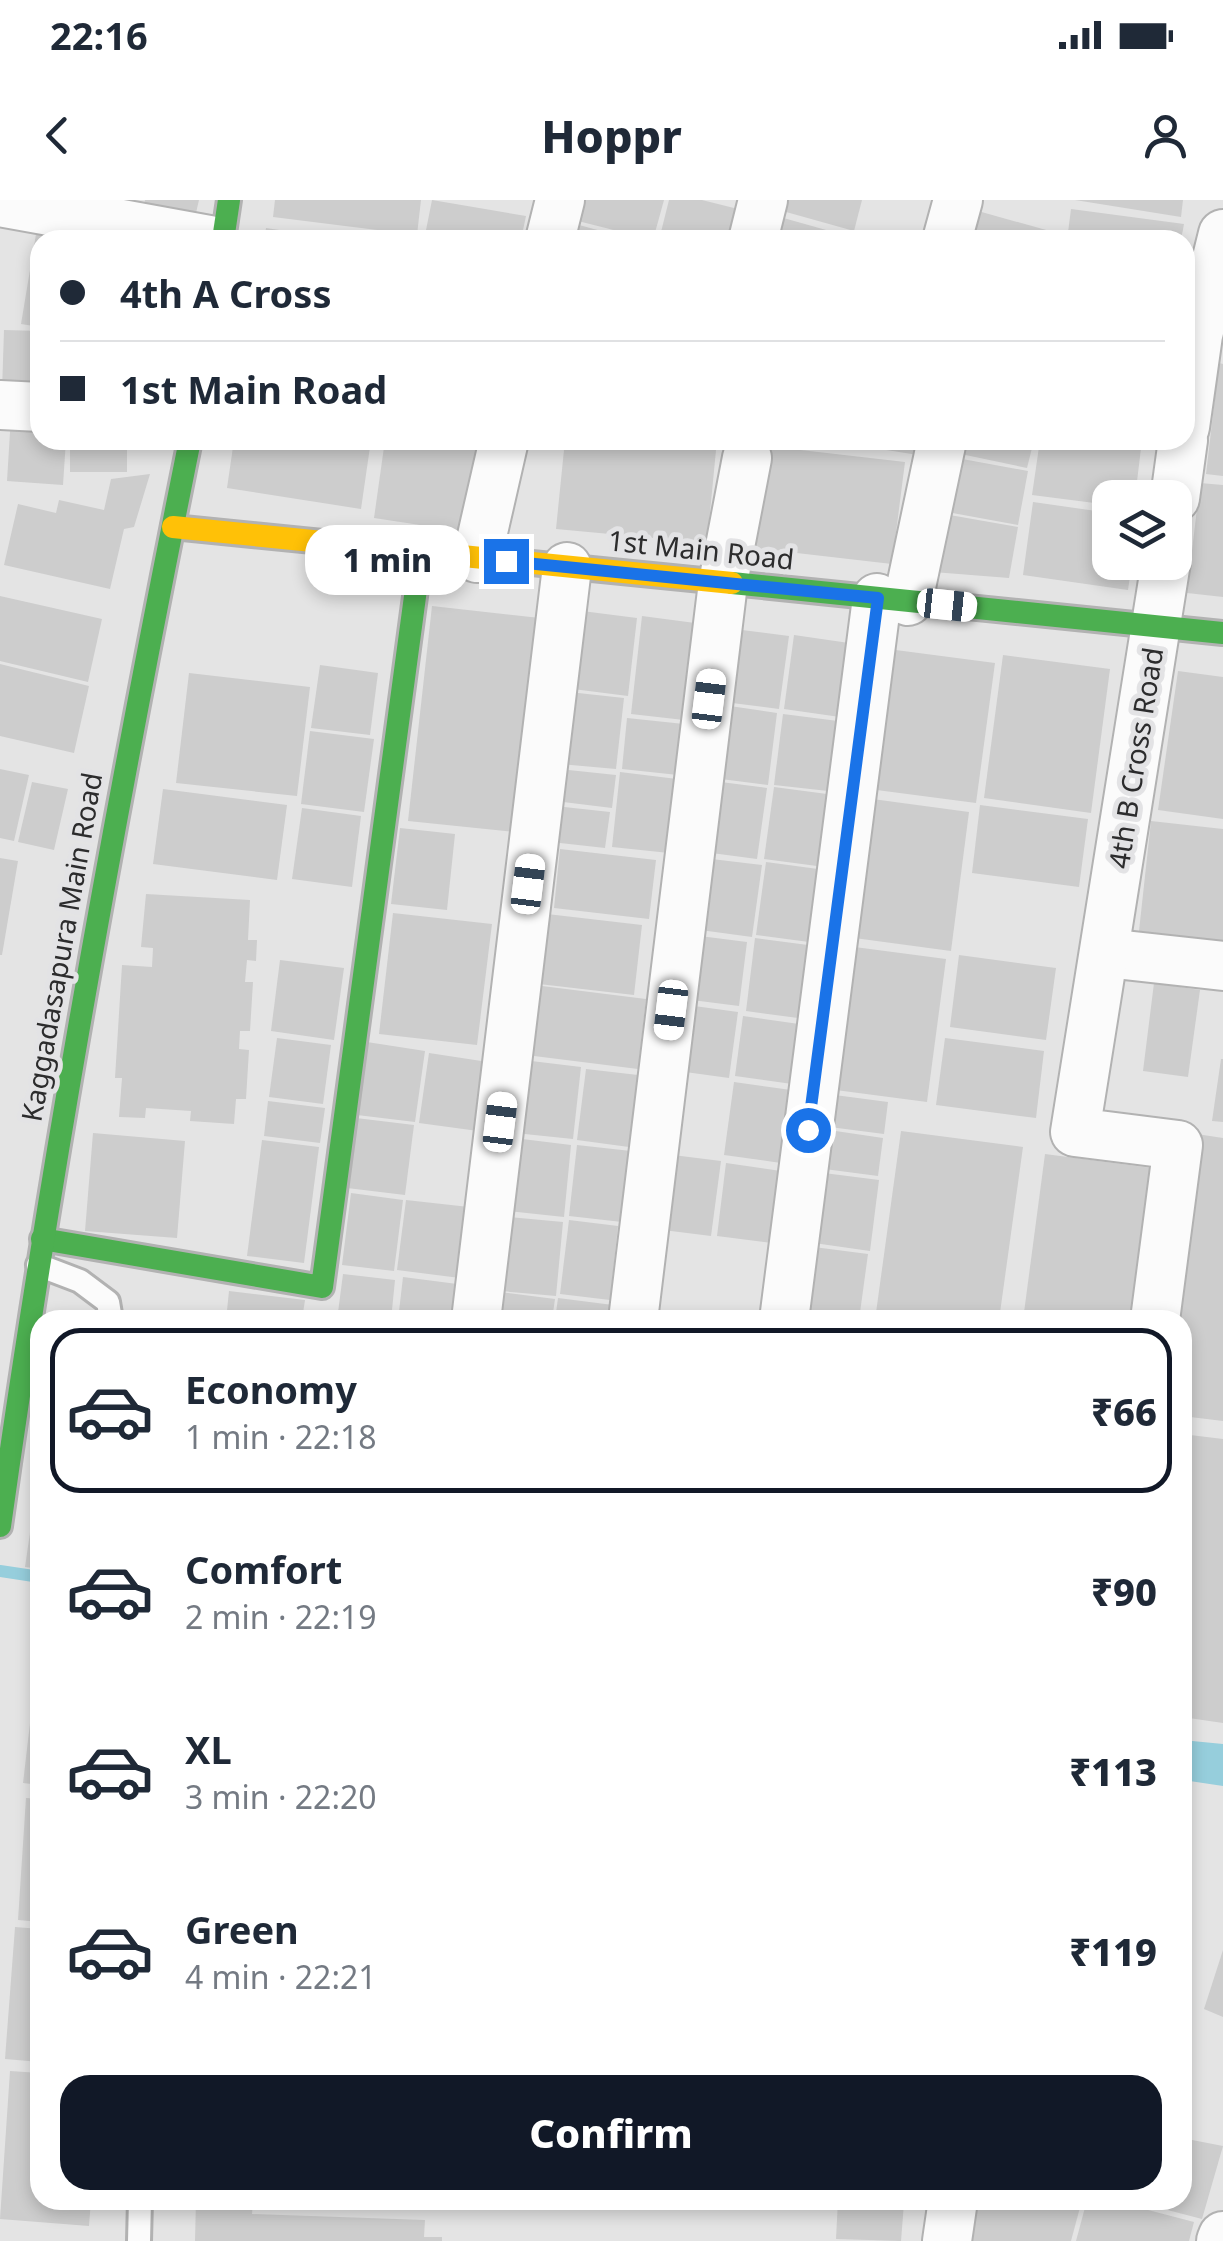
<!DOCTYPE html>
<html lang="en">
<head>
<meta charset="utf-8">
<style>
	:root { --surface:#fff; --page:#f6f6f7; --text:#1f2937; --muted:#747a83; --line:#e0e1e3; --accent:#111827 }
	body { margin:0; font-family:"Noto Sans",sans-serif; background:var(--page); color:var(--text); height:100vh; display:flex; flex-direction:column; font-size:38px; white-space:nowrap }
	* { box-sizing:border-box; margin:0 }
	p { font-size:32px; color:var(--muted) }
	.icon { flex:none; width:55px; height:55px; fill:none; stroke:currentColor; stroke-width:2; stroke-linecap:round; stroke-linejoin:round }
	.map { position:relative; flex:1; overflow:hidden }
	.side { position:absolute; left:30px; top:1110px; width:1162px; height:900px; display:flex; flex-direction:column; background:var(--surface); border-radius:30px; box-shadow:0 5px 15px #0003 }
	.side>* { flex:none }
	.banner { position:absolute; left:30px; top:30px; width:1165px; height:220px; border-radius:30px; box-shadow:0 5px 15px #0003; display:grid; align-content:center; height:220px; padding:0 30px; background:var(--surface) }
	.buttons { position:absolute; left:1092px; top:280px; display:grid; gap:20px }
	.buttons a { display:grid; place-items:center; width:100px; height:100px; border-radius:20px; background:var(--surface); box-shadow:0 5px 15px #0003; font-size:50px }
	.end { position:absolute; width:45px; height:45px; margin:-22px; border:12px solid #1a73e8; background:#fff; box-shadow:0 0 0 5px #fff }
	.from { border-radius:50% }
	.bubble { position:absolute; height:70px; border-radius:30px; background:var(--surface); box-shadow:0 5px 15px #0003; font-size:32px; font-weight:800; line-height:70px; text-align:center }
	.car { position:absolute; width:30px; height:60px; margin:-30px -15px; border-radius:12px; box-shadow:0 0 8px 2px #0007; background:linear-gradient(#fff 24%,#345 0 40%,#fff 0 76%,#345 0 86%,#fff 0) }
	.banner b { display:flex; align-items:center; gap:35px; height:95px; font-size:38px }
	.banner b+b { border-top:2px solid var(--line) }
	.banner i { width:25px; height:25px; background:var(--text) }
	ul { padding:18px 0 0; list-style:none }
	li { display:flex; align-items:center; gap:30px; height:165px; margin:0 20px 15px; padding:0 10px; border:5px solid transparent; border-radius:30px }
	li div { flex:1 }
	li b { display:block; font-size:38px }
	li em { font-style:normal; font-weight:800 }
	li.active { border-color:var(--accent) }
	li>.icon { width:90px; height:90px; stroke-width:1.5 }
	.primary-button { display:flex; gap:20px; margin-top:auto; padding:20px 30px }
	.primary-button a { flex:1; height:115px; border-radius:30px; background:var(--accent); color:#fff; font-size:40px; font-weight:800; line-height:115px; text-align:center }
	.status { display:flex; justify-content:space-between; align-items:center; height:70px; padding:0 50px; background:var(--surface); direction:ltr }
	.status svg { height:28px; fill:currentColor }
	header { display:flex; justify-content:space-between; align-items:center; height:130px; padding:0 30px; background:var(--surface); font-size:45px; font-weight:800 }
	.map>svg:first-child { display:block }
	.water { fill:#96cedc }
	.lines { fill:none; stroke-linecap:round; stroke-linejoin:round }
	.stream { stroke:#96cedc; stroke-width:12 }
	.building { fill:#cdcdcd }
	.lane-casing { stroke:#b2b2b2; stroke-width:28 }
	.street-casing { stroke:#b2b2b2; stroke-width:52 }
	.fast-casing { stroke:#b2b2b2; stroke-width:28 }
	.slow-casing { stroke:#b2b2b2; stroke-width:28 }
	.lane { stroke:#fbfbfb; stroke-width:22 }
	.street { stroke:#fbfbfb; stroke-width:48 }
	.fast { stroke:#4caf50; stroke-width:22 }
	.slow { stroke:#ffc107; stroke-width:22 }
	.route { stroke:#1a73e8; stroke-width:12 }
	.labels { text-anchor:middle; stroke-width:10; stroke-linejoin:round; paint-order:stroke }
	.street-label { font-size:28px; fill:#2c2c2d; stroke:#e3e3e5 }
</style>
</head>
<body>
<div class="status"><b>22:16</b><svg viewBox="0 0 49 12"><path d="M0 12V9h3v3zM5 12V6h3v6zM10 12V3h3v9zM15 12V0h3v12zM26 1h20v11H26zM47 4h2v5h-2z"/></svg></div>
<header><svg class="icon" aria-label="back" viewBox="0 0 24 24"><path d="M15 5l-7 7 7 7"/></svg>Hoppr<svg class="icon" aria-label="person" viewBox="0 0 24 24"><circle cx="12" cy="8" r="4"/><path d="M4 21q1-7 8-7t8 7"/></svg></header>
<div class="map">
<svg width="1223" height="2041" viewBox="0 0 1223 2041">
	<rect width="100%" height="100%" fill="#e4e4e4"/>
	<polygon class="water" points="1182,1540 1223,1544 1223,1586 1183,1580"/>
	<g class="lines">
		<polyline class="stream" points="0,1371 40,1377"/>
	</g>
	<g class="building">
		<polygon points="145,0 199,0 192,30 141,19"/>
		<polygon points="275,0 421,0 417,35 273,17"/>
		<polygon points="432,0 526,16 521,40 424,40"/>
		<polygon points="584,0 664,0 653,40 578,21"/>
		<polygon points="669,0 702,0 738,9 729,40 659,40"/>
		<polygon points="781,0 862,0 854,31 779,10"/>
		<polygon points="1075,0 1183,0 1181,17"/>
		<polygon points="1071,9 1184,24 1181,40 1067,40"/>
		<polygon points="978,11 1064,35 1063,40 970,40"/>
		<polygon points="780,17 851,37 850,40 773,40"/>
		<polygon points="38,22 90,40 40,40 40,127 21,124"/>
		<polygon points="579,25 631,39 631,40 575,40"/>
		<polygon points="266,28 333,38 333,40 264,40"/>
		<polygon points="4,130 40,131 40,192 2,191"/>
		<polygon points="1219,163 1223,164 1223,276 1206,274"/>
		<polygon points="11,216 40,218 40,240 66,240 63,285 7,281"/>
		<rect x="70" y="240" width="57" height="32"/>
		<polygon points="234,240 371,240 361,309 227,288"/>
		<polygon points="385,240 480,240 466,332 374,318"/>
		<polygon points="565,240 717,240 707,343 556,329"/>
		<polygon points="823,240 920,240 918,255"/>
		<polygon points="959,240 1034,240 1027,268 956,253"/>
		<polygon points="1040,240 1142,240 1135,298 1110,298 1110,305 1032,295"/>
		<polygon points="766,246 905,262 892,364 753,348"/>
		<polygon points="957,258 1028,271 1018,325 947,312"/>
		<polygon points="150,274 134,327 124,329 110,389 4,365 18,304 56,313 59,300 104,310 111,279"/>
		<polygon points="1200,283 1223,285 1223,397 1187,393"/>
		<polygon points="1033,302 1110,313 1110,362 1132,362 1128,390 1023,375"/>
		<polygon points="944,314 1018,327 1009,378 933,372"/>
		<polygon points="0,396 102,419 88,482 0,461"/>
		<polygon points="432,406 540,418 515,632 408,621"/>
		<polygon points="582,411 637,418 628,496 573,489"/>
		<polygon points="642,416 695,423 684,520 631,514"/>
		<polygon points="734,429 789,436 779,509 724,502"/>
		<polygon points="794,435 849,443 840,517 784,509"/>
		<polygon points="888,449 995,463 976,603 869,589"/>
		<polygon points="1003,455 1110,469 1091,613 984,598"/>
		<polygon points="0,464 89,486 74,553 0,536"/>
		<polygon points="320,465 378,473 370,535 311,528"/>
		<polygon points="1178,471 1223,477 1223,619 1158,610"/>
		<polygon points="189,473 310,487 297,596 176,583"/>
		<polygon points="569,492 624,498 616,569 560,564"/>
		<polygon points="723,505 777,513 768,585 713,578"/>
		<polygon points="783,514 838,521 828,591 774,585"/>
		<polygon points="627,518 684,524 678,575 622,569"/>
		<polygon points="310,531 374,539 364,612 301,604"/>
		<polygon points="0,569 29,575 14,641 0,638"/>
		<polygon points="559,569 616,575 612,608 555,601"/>
		<polygon points="620,572 677,579 669,653 612,647"/>
		<polygon points="713,581 767,588 757,659 704,652"/>
		<polygon points="32,582 68,589 54,650 18,642"/>
		<polygon points="774,587 827,594 817,666 764,659"/>
		<polygon points="163,589 287,605 277,680 153,664"/>
		<polygon points="865,598 969,612 951,751 847,737"/>
		<polygon points="980,605 1088,619 1079,687 972,673"/>
		<polygon points="555,606 610,612 605,648 551,642"/>
		<polygon points="302,608 361,616 352,687 292,679"/>
		<polygon points="1151,621 1223,629 1223,741 1139,731"/>
		<polygon points="400,628 455,634 447,710 391,704"/>
		<polygon points="560,649 656,660 649,719 554,708"/>
		<polygon points="0,658 18,661 2,755 0,755"/>
		<polygon points="703,658 762,665 752,737 693,729"/>
		<polygon points="766,662 818,669 809,742 756,735"/>
		<polygon points="146,694 250,700 248,740 257,740 256,761 247,760 245,782 253,782 250,831 240,831 239,849 249,850 246,899 236,899 234,924 190,921 191,911 146,908 145,918 119,917 122,878 115,878 122,765 152,767 153,748 141,747"/>
		<polygon points="393,713 492,724 477,845 379,834"/>
		<polygon points="547,714 642,725 634,795 539,784"/>
		<polygon points="692,735 747,742 739,806 684,799"/>
		<polygon points="755,738 808,745 798,818 746,811"/>
		<polygon points="847,746 946,759 927,902 828,889"/>
		<polygon points="959,755 1056,768 1046,840 950,827"/>
		<polygon points="280,760 344,768 334,840 271,831"/>
		<polygon points="1154,783 1200,790 1188,877 1143,871"/>
		<polygon points="534,785 646,799 638,869 526,855"/>
		<polygon points="687,805 738,812 729,878 678,871"/>
		<polygon points="743,816 799,824 792,884 735,876"/>
		<polygon points="277,838 331,845 323,904 269,897"/>
		<polygon points="945,838 1044,851 1036,918 936,905"/>
		<polygon points="367,842 425,851 415,922 357,915"/>
		<polygon points="429,853 488,862 478,931 419,923"/>
		<polygon points="1221,859 1223,859 1223,922 1212,921"/>
		<polygon points="523,860 581,867 573,939 515,933"/>
		<polygon points="586,869 638,875 629,947 577,940"/>
		<polygon points="734,882 791,890 781,963 724,955"/>
		<polygon points="827,894 888,902 884,934 822,926"/>
		<polygon points="268,901 325,908 320,943 264,936"/>
		<polygon points="356,918 414,925 405,995 347,988"/>
		<polygon points="822,929 883,938 878,976 817,968"/>
		<polygon points="901,931 1023,947 999,1120 875,1120"/>
		<polygon points="93,933 185,941 177,1038 85,1031"/>
		<polygon points="1190,933 1223,938 1223,1221 1182,1216 1182,1120 1165,1120"/>
		<polygon points="514,938 571,945 564,1017 507,1011"/>
		<polygon points="262,940 319,947 304,1063 247,1056"/>
		<polygon points="577,945 631,951 622,1022 569,1016"/>
		<polygon points="665,954 721,961 711,1036 655,1029"/>
		<polygon points="1045,954 1167,970 1147,1120 1023,1120"/>
		<polygon points="726,963 781,971 772,1043 717,1036"/>
		<polygon points="816,972 879,980 870,1051 807,1042"/>
		<polygon points="351,993 403,1000 394,1071 342,1065"/>
		<polygon points="406,1000 469,1007 460,1078 397,1070"/>
		<polygon points="509,1017 563,1022 556,1096 501,1091"/>
		<polygon points="569,1020 618,1026 610,1100 560,1094"/>
		<polygon points="806,1046 868,1054 859,1120 796,1120"/>
		<polygon points="343,1074 395,1080 391,1120 337,1120"/>
		<polygon points="403,1077 465,1085 461,1120 398,1120"/>
		<polygon points="229,1091 305,1100 302,1120 226,1120"/>
		<polygon points="500,1092 555,1099 552,1120 496,1120"/>
		<polygon points="558,1098 613,1105 611,1120 555,1120"/>
		<polygon points="1182,1234 1223,1239 1223,1523 1182,1517"/>
		<polygon points="38,1278 40,1278 40,1369 25,1367"/>
		<polygon points="38,1455 40,1455 40,1585 23,1583"/>
		<polygon points="26,1598 40,1599 40,1722 18,1720"/>
		<polygon points="15,1727 40,1729 40,1862 5,1859"/>
		<polygon points="1223,1750 1223,1817 1204,1809"/>
		<polygon points="10,1871 40,1873 40,2000 91,2000 89,2026 0,2019"/>
		<polygon points="1182,1938 1223,1946 1202,2019 1133,2001 1182,2000"/>
		<polygon points="196,2000 253,2000 252,2014 425,2020 424,2037 442,2037 442,2041 195,2041"/>
		<polygon points="838,2000 904,2003 901,2041 836,2039"/>
		<polygon points="975,2000 1082,2000 1071,2041 969,2041"/>
		<polygon points="1087,2000 1110,2000 1194,2022 1189,2041 1076,2041"/>
	</g>
	<g class="lines">
		<defs>
			<g id="lane">
				<polyline points="38,1065 80,1081 108,1102 111,1120"/>
				<polyline points="139,2041 140,2000"/>
			</g>
			<g id="street">
				<polyline points="0,2 210,40"/>
				<polyline points="550,40 560,0"/>
				<polyline points="753,40 763,0"/>
				<polyline points="947,40 958,0"/>
				<polyline points="0,205 40,207"/>
				<polyline points="1185,227 1198,135 1223,34"/>
				<polyline points="1175,298 1183,240"/>
				<polyline points="477,358 504,240"/>
				<polyline points="908,401 942,240"/>
				<polyline points="1106,753 1223,766"/>
				<polyline points="476,1120 567,367"/>
				<polyline points="633,1120 723,383 747,258"/>
				<polyline points="784,1120 877,398"/>
				<polyline points="1155,1120 1178,945 1075,932 1166,362"/>
				<polyline points="947,2041 953,2000"/>
				<polyline points="1221,2041 1223,2036"/>
			</g>
			<g id="fast">
				<polyline points="223,40 229,0"/>
				<polyline points="732,383 1223,433"/>
				<polyline points="42,1039 322,1087 421,352"/>
				<path d="M0,1326c51,-364 117,-725 190,-1086"/>
			</g>
			<polyline id="slow" points="173,327 732,383"/>
		</defs>
		<use href="#lane" class="lane-casing"/>
		<use href="#street" class="street-casing"/>
		<use href="#fast" class="fast-casing"/>
		<use href="#slow" class="slow-casing"/>
		<use href="#lane" class="lane"/>
		<use href="#street" class="street"/>
		<use href="#fast" class="fast"/>
		<use href="#slow" class="slow"/>
	</g>
	<g class="lines">
		<polyline class="route" points="506,361 878,398 808,930"/>
	</g>
	<g class="labels">
		<g class="street-label">
			<text transform="translate(701 350) rotate(6)" y="10">1st Main Road</text>
			<text transform="translate(1136 558) rotate(-81)" y="10">4th B Cross Road</text>
			<text transform="translate(62 747) rotate(-80)" y="10">Kaggadasapura Main Road</text>
		</g>
	</g>
</svg>
<div class="buttons">
<a><svg class="icon" aria-label="layers" viewBox="0 0 24 24"><path d="M12 4l9 5-9 5-9-5zM3 14l9 5 9-5"/></svg></a>
</div>
<i class="end from" style="left:808px;top:930px"></i>
<i class="end" style="left:506px;top:361px"></i>
<div class="bubble" style="left:305px;top:325px;width:165px">1 min</div>
<i class="car" style="left:947px;top:405px;rotate:96deg"></i>
<i class="car" style="left:709px;top:499px;rotate:7deg"></i>
<i class="car" style="left:528px;top:684px;rotate:7deg"></i>
<i class="car" style="left:671px;top:810px;rotate:187deg"></i>
<i class="car" style="left:500px;top:922px;rotate:7deg"></i>
<div class="banner">
<b><i class="from"></i>4th A Cross</b>
<b><i></i>1st Main Road</b>
</div>
<section class="side">
<ul>
<li class="active"><svg class="icon" aria-label="car" viewBox="0 0 24 24"><path d="M5 17H2v-5l4-1 3-4h7l3 4 3 1v5h-3M9 17h6M6 11h13"/><circle cx="7" cy="17" r="2"/><circle cx="17" cy="17" r="2"/></svg><div><b>Economy</b><p>1 min · 22:18</p></div><em>₹66</em></li>
<li><svg class="icon" aria-label="car" viewBox="0 0 24 24"><path d="M5 17H2v-5l4-1 3-4h7l3 4 3 1v5h-3M9 17h6M6 11h13"/><circle cx="7" cy="17" r="2"/><circle cx="17" cy="17" r="2"/></svg><div><b>Comfort</b><p>2 min · 22:19</p></div><em>₹90</em></li>
<li><svg class="icon" aria-label="car" viewBox="0 0 24 24"><path d="M5 17H2v-5l4-1 3-4h7l3 4 3 1v5h-3M9 17h6M6 11h13"/><circle cx="7" cy="17" r="2"/><circle cx="17" cy="17" r="2"/></svg><div><b>XL</b><p>3 min · 22:20</p></div><em>₹113</em></li>
<li><svg class="icon" aria-label="car" viewBox="0 0 24 24"><path d="M5 17H2v-5l4-1 3-4h7l3 4 3 1v5h-3M9 17h6M6 11h13"/><circle cx="7" cy="17" r="2"/><circle cx="17" cy="17" r="2"/></svg><div><b>Green</b><p>4 min · 22:21</p></div><em>₹119</em></li>
</ul>
<div class="primary-button"><a>Confirm</a></div>
</section>
</div>
</body>
</html>
